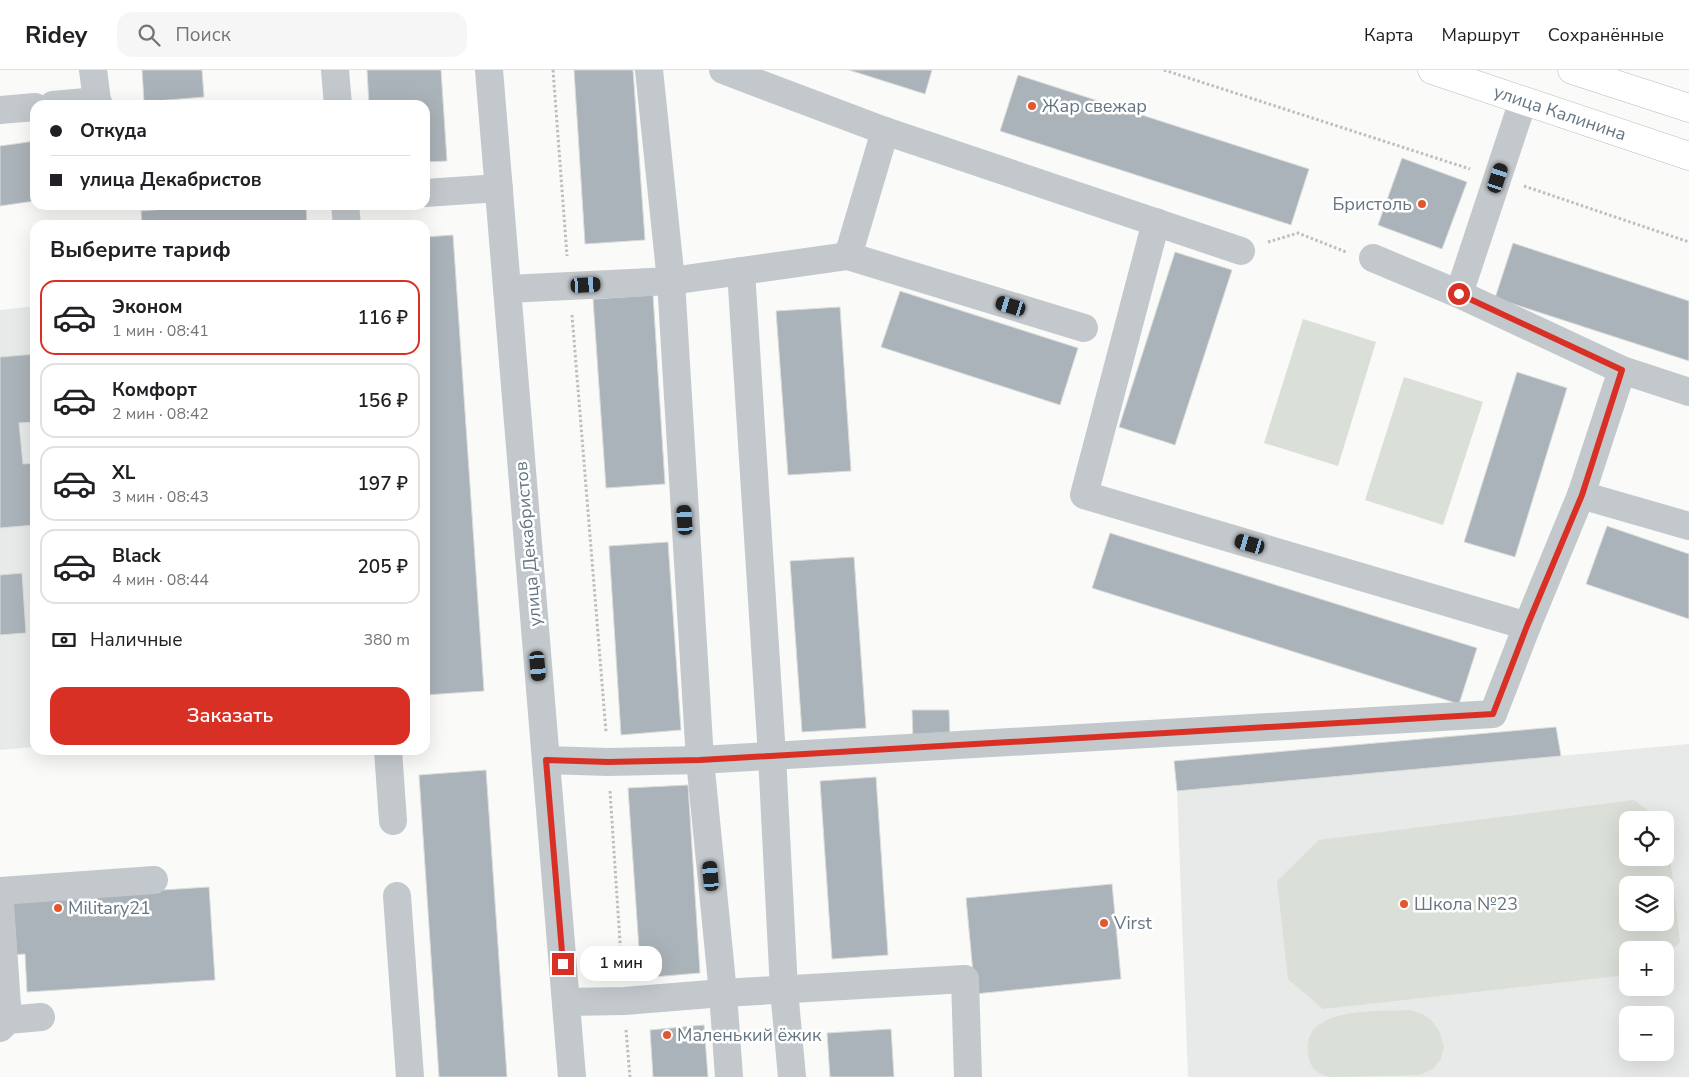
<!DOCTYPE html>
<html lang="ru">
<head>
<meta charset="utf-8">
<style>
	:root { --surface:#fff; --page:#f6f6f6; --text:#202124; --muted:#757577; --line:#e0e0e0; --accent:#d93025 }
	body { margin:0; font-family:"Nunito Sans",sans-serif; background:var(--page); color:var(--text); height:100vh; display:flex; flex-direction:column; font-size:19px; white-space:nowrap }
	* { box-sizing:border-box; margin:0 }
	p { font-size:16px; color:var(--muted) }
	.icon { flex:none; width:28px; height:28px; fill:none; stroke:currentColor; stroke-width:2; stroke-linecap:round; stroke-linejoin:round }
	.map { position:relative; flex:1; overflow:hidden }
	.side { position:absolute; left:30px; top:150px; width:400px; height:535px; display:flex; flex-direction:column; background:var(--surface); border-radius:15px; box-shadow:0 5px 20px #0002 }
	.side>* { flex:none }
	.guide { position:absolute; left:30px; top:30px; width:400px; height:110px; border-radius:15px; box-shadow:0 5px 20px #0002; display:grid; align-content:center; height:110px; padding:0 20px; background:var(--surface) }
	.buttons { position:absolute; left:1619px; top:741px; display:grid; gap:10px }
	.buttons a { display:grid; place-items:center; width:55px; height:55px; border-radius:10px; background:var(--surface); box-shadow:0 5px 20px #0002; font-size:25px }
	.end { position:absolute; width:22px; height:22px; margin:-11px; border:6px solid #d93025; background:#fff; box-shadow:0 0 0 2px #fff }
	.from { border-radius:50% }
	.bubble { position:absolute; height:35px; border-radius:15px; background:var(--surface); box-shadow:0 5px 20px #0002; font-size:16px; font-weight:600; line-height:35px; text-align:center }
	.car { position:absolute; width:15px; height:30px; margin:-15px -8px; border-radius:6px; box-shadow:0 0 4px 1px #0007; background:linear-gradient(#222 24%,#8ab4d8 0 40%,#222 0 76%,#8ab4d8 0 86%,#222 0) }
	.guide b { display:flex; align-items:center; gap:18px; height:48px; font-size:19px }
	.guide b+b { border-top:1px solid var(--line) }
	.guide i { width:12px; height:12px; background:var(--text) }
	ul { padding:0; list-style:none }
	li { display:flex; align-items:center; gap:15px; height:75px; margin:0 10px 8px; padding:0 10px; border:2px solid var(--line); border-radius:15px }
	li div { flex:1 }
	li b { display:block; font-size:19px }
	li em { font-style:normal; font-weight:600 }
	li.selected { border-color:var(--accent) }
	li>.icon { width:45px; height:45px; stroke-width:1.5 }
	h2 { padding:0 20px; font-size:22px; line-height:60px }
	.pay { display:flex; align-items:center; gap:12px; height:55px; padding:0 20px; font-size:19px }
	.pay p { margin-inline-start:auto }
	.action { display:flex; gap:10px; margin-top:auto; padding:10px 20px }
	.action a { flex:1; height:58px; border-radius:15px; background:var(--accent); color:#fff; font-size:20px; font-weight:600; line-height:58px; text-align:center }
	header { display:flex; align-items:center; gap:30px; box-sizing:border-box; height:70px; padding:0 25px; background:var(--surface); border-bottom:1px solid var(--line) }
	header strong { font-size:24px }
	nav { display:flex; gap:28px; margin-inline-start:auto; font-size:18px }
	.search { width:350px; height:45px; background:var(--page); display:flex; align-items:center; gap:12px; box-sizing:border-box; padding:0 18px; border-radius:15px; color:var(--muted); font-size:19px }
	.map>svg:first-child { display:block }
	.built { fill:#e8e9e9; fill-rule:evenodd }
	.green { fill:#dadfd7; fill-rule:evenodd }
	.building { fill:#aab3b9; stroke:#dcdcda }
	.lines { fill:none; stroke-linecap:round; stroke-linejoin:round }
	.major-casing { stroke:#b5babe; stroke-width:29 }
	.path { stroke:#bbbfc2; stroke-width:3; stroke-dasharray:2.5 2.5; stroke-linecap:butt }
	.minor { stroke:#c3c8cc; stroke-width:28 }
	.major { stroke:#fff; stroke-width:28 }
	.route { stroke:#d93025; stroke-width:6 }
	.poi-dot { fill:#e4572e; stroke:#fff; stroke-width:2 }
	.labels { text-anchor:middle; stroke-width:5; stroke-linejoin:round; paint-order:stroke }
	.poi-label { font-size:18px; fill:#657683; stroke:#fff; text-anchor:start }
	.street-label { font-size:18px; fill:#657683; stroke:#fff }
</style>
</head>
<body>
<header>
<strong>Ridey</strong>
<div class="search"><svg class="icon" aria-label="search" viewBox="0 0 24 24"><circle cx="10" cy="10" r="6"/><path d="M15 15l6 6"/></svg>Поиск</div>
<nav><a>Карта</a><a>Маршрут</a><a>Сохранённые</a></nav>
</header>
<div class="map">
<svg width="1689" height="1007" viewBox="0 0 1689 1007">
	<rect width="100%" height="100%" fill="#fafaf8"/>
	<g class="built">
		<polygon points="35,236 35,677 0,680 0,240"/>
		<path d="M1689,674v333h-501l-11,-286zM1628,750h37v38h-37zM1628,815h37v37h-37zM1628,880h37v38h-37zM1628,945h37v37h-37z"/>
	</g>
	<g class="green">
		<polygon points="1303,249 1376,272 1338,396 1264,373"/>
		<polygon points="1404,307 1483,332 1443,455 1365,430"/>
		<path d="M1634,730l28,20h-34v38h37l1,-35 14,119 -15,14v-6h-37l-1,25 -304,34 -35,-30 -11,-98 42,-41zM1628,815h37v37h-37z"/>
		<path d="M1409,940l14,4 9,7 7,10 5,16 -3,12 -7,9 -14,7 -89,2c-11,-2 -19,-6 -22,-18 -13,-54 68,-47 100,-49z"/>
	</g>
	<g class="building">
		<polygon points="142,0 202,0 204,27 144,32"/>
		<polygon points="367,0 441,0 447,91 425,92 425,35 369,35"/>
		<polygon points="574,0 633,0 645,170 585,174"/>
		<polygon points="849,0 932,0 925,24"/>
		<polygon points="1018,5 1309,99 1291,155 1000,61"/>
		<polygon points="35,71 35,131 0,136 0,76"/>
		<polygon points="1402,88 1467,112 1442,179 1378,155"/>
		<polygon points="214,135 306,135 307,155 142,155 141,141"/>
		<polygon points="453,165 484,621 425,625 425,167"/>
		<polygon points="1513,173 1689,231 1689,291 1495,228"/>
		<polygon points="1175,182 1232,200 1175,375 1119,357"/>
		<polygon points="900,221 1078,278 1060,335 881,277"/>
		<polygon points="653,225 665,414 606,418 593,229"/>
		<polygon points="840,237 851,401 788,405 776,241"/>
		<polygon points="35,284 35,352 19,353 23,394 35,393 35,455 0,458 0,287"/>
		<polygon points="1517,302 1567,318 1515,487 1464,472"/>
		<polygon points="1607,456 1689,484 1689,549 1586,514"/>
		<polygon points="1110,463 1477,578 1459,634 1092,518"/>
		<polygon points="668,472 681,660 621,665 609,476"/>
		<polygon points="854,487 866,658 802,662 790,491"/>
		<polygon points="22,503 26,563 0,565 0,505"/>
		<polygon points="912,640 949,640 950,668 913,669"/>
		<polygon points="1556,657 1561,686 1177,721 1174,691"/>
		<polygon points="486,700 507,1007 439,1007 419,705"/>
		<polygon points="876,707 888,885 832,889 820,711"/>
		<polygon points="688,715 700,903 641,908 628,718"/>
		<polygon points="1112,814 1121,909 975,924 966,828"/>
		<polygon points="209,817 215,910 27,922 25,884 11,885 7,830"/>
		<polygon points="704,955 708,1007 653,1007 650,960"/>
		<polygon points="891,959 894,1007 830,1007 827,963"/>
	</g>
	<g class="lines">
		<defs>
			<g id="major">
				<path id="s1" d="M1432,0l257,86"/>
				<polyline points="1572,0 1689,38"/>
			</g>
		</defs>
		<use href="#major" class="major-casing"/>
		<g class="path">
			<polyline points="553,0 567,186"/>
			<polyline points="1164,0 1470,99"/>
			<polyline points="1524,116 1689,172"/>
			<polyline points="1268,172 1298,163 1346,182"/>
			<polyline points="572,245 606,662"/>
			<polyline points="610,721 622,902"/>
			<polyline points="626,960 630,1007"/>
		</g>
		<g class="minor">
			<polyline points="93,0 97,31"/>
			<polyline points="335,0 338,35"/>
			<polyline points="489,0 572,1007"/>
			<polyline points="649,0 671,211 700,690 723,923 729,1007"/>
			<polyline points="723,0 885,61 1241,181"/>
			<polyline points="53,35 97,31 99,35"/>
			<polyline points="0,40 35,37"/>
			<polyline points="425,123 499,118"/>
			<polyline points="345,135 347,155"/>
			<polyline points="848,186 885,61"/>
			<polyline points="1373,188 1459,224 1622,300 1689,322"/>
			<polyline points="741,201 772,686 784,920 792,1007"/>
			<polyline points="507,219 671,211 848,186 1084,258"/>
			<polyline points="1459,224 1523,31"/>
			<polyline points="1581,425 1689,456"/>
			<polyline points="1527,556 1581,425 1622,300"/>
			<polyline points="388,680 393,751"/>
			<polyline points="546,690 608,692 700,690 1493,644 1527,556 1084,425 1156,152"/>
			<polyline points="0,821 154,810"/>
			<polyline points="397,826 410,1007"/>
			<polyline points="0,833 8,950"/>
			<polyline points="566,932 624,931 723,923 965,909 968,1007"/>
			<polyline points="0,958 8,950 41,947"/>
		</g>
		<use href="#major" class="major"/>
	</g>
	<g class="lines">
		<polyline class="route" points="563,894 546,690 608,692 700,690 1493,644 1527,556 1582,425 1622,300 1459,224"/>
	</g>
	<g class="poi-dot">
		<circle cx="1032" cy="36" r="5"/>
		<circle cx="1422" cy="134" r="5"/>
		<circle cx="1404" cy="834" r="5"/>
		<circle cx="58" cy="838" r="5"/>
		<circle cx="1104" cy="853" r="5"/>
		<circle cx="667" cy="965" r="5"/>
	</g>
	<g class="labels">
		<g class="poi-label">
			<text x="1042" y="42">Жар свежар</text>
			<text x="1412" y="140" text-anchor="end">Бристоль</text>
			<text x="1414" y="840">Школа №23</text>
			<text x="68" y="844">Military21</text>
			<text x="1114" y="859">Virst</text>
			<text x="677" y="971">Маленький ёжик</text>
		</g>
		<g class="street-label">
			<text dy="6" stroke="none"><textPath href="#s1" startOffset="135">улица Калинина</textPath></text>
			<text transform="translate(528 474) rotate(-95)" y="6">улица Декабристов</text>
		</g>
	</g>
</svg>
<div class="buttons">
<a><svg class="icon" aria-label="locate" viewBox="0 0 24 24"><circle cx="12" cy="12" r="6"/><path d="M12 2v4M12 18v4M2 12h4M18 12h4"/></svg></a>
<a><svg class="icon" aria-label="layers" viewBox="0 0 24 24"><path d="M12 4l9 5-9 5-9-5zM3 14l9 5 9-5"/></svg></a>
<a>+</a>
<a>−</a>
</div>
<i class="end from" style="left:1459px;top:224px"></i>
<i class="end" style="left:563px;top:894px"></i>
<div class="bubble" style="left:580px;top:876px;width:82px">1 мин</div>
<i class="car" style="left:1498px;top:108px;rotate:18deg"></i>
<i class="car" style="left:586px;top:215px;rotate:87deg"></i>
<i class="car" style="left:1011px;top:236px;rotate:287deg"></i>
<i class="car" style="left:685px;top:450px;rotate:356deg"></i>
<i class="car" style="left:1250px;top:474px;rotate:286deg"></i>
<i class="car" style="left:538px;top:596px;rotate:175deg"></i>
<i class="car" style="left:711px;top:806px;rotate:355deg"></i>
<div class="guide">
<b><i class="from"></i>Откуда</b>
<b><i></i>улица Декабристов</b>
</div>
<section class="side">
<h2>Выберите тариф</h2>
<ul>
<li class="selected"><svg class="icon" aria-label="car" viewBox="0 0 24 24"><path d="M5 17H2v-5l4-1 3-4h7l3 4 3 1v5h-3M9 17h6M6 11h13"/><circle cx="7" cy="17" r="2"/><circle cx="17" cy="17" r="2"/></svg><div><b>Эконом</b><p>1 мин · 08:41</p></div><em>116 ₽</em></li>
<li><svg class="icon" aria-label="car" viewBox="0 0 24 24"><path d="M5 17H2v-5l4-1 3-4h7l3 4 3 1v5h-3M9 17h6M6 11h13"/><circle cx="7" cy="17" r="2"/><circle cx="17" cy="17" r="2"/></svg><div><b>Комфорт</b><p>2 мин · 08:42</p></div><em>156 ₽</em></li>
<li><svg class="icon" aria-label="car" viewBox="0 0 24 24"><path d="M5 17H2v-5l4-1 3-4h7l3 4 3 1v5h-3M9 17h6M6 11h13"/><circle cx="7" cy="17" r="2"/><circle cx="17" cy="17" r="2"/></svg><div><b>XL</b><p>3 мин · 08:43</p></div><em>197 ₽</em></li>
<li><svg class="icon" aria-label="car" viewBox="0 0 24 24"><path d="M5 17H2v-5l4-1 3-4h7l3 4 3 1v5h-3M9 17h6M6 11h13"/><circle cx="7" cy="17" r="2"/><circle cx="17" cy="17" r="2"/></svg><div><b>Black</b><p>4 мин · 08:44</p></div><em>205 ₽</em></li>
</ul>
<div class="pay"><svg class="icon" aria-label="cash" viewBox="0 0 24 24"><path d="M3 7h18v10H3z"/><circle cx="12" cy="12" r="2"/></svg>Наличные<p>380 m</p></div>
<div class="action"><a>Заказать</a></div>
</section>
</div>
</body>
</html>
